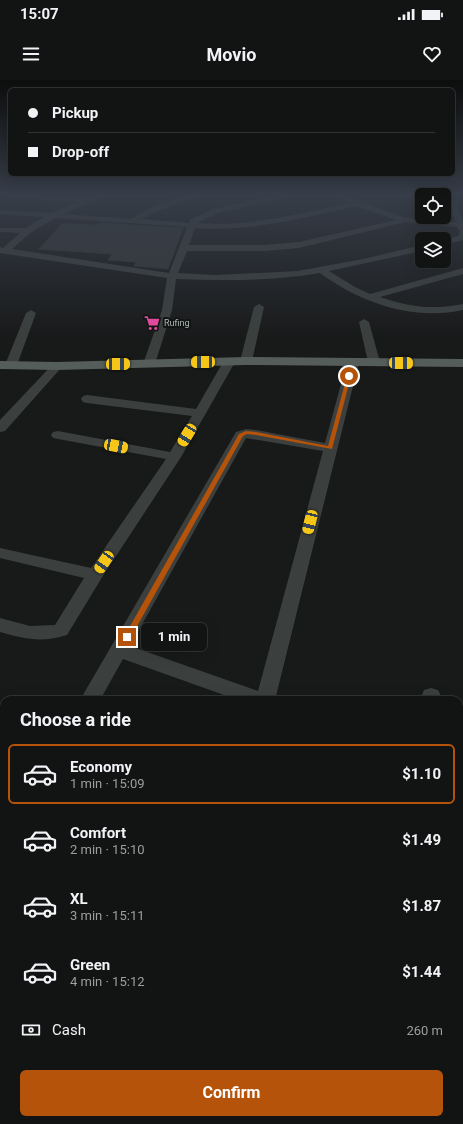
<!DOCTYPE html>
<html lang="en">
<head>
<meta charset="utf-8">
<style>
	:root { --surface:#121313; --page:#1b1c1c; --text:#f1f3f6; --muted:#9c9ea0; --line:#313233; --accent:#b45309 }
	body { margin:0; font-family:Roboto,sans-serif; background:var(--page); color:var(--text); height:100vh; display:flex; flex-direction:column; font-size:15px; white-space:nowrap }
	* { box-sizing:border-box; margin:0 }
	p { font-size:13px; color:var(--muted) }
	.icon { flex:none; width:22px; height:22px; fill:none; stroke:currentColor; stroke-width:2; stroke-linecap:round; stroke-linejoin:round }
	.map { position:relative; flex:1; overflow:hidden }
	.sheet { position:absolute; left:0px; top:616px; width:463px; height:428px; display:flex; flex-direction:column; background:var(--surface); border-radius:12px 12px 0 0; box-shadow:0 4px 16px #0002,0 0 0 1px var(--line) }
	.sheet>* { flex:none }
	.banner { position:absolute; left:8px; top:8px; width:447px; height:88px; border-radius:6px; box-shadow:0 4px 16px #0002,0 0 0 1px var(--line); display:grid; align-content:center; height:88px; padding:0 20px; background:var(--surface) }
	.tools { position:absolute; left:415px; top:108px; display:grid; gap:8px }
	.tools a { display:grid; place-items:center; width:36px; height:36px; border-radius:6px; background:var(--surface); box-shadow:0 4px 16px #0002,0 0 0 1px var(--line); font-size:20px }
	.end { position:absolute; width:18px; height:18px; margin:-9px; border:5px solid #b45309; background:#fff; box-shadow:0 0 0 2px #fff }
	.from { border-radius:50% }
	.bubble { position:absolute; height:28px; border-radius:6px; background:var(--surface); box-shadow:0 4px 16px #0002,0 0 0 1px var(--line); font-size:13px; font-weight:700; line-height:28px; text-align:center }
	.car { position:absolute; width:12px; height:24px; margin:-12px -6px; border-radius:5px; box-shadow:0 0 3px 1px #0007; background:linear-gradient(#f5c518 24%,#345 0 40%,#f5c518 0 76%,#345 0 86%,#f5c518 0) }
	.banner b { display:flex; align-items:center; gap:14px; height:38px; font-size:15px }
	.banner b+b { border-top:1px solid var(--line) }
	.banner i { width:10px; height:10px; background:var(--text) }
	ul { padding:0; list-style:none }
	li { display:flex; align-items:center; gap:12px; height:60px; margin:0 8px 6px; padding:0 12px; border:2px solid transparent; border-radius:6px }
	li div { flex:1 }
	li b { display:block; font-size:15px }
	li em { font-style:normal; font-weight:700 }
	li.active { border-color:var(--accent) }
	li>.icon { width:36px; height:36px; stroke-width:1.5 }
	h2 { padding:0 20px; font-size:18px; line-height:48px }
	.pay { display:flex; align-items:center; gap:10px; height:44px; padding:0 20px; font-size:15px }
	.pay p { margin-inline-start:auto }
	.cta { display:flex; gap:8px; margin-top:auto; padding:8px 20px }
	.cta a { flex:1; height:46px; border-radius:6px; background:var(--accent); color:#fff; font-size:16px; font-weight:700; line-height:46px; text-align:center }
	.status { display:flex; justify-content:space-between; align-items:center; height:28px; padding:0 20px; background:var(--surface); direction:ltr }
	.status svg { height:11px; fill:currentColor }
	header { display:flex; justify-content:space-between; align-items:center; height:52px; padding:0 20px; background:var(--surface); font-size:18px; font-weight:700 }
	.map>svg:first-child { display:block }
	.building { fill:#353838; stroke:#323535 }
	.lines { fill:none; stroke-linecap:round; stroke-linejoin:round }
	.minor { fill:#3b403e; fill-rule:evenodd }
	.major { fill:#555d5a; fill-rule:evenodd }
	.route { fill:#b45309 }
	.labels { text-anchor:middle; stroke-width:4; stroke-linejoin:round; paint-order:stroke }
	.far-poi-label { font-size:9px; fill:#abb8b1; stroke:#131414; text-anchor:start }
</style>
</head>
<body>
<div class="status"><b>15:07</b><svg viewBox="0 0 49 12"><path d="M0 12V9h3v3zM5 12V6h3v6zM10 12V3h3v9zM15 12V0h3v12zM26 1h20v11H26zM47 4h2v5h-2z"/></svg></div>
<header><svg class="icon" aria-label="menu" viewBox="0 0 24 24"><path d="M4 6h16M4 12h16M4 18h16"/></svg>Movio<svg class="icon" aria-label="heart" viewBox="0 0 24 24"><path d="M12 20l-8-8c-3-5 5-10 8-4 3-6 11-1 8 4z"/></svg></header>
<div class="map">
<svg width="463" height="1044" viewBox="0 0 463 1044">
	<rect width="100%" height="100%" fill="#181919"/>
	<polygon class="building" points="100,143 183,148 168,189 134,186 136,182 108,180 112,174 39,169 62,144 98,145"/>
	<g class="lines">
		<g class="minor">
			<path d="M0,113l87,5 16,-5h10l-50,21 68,5 23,-13 41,-13h11l-46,17 -19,9 48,4 2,-4 22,-10 77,-16h13l-85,20 -21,10c52,4 102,-9 152,-20l-23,-10h10l70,25 50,4 -7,-17 3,-12h8l-3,12 6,16v19l-19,5v-6l14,-3 2,-4 -3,-5 -52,-5 -106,26 -34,3h-78l-9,22 38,2 82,-4 65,-12 59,-14v6l-93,20 26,16 15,7 93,-26v6l-83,23c28,10 54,13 83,7v6c-51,11 -102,-7 -143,-37 -47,8 -96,8 -144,6l-4,31 -17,54 -2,2h-8l-2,-2 19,-54 5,-32 -167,-25v-6l3,1 17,-15 -20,-1v-4h26l18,-11 -44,-3v-4l52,3 25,-11 -77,-5zM357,126l39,14 -97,22 -34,3h-76l6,-17c55,4 108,-10 162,-22zM55,138l132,9 -18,46 -157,-24 18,-16z"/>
			<polygon points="396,113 407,113 422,118 422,122"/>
			<polygon points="259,224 264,227 252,281 250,283 242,283 240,281 254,227"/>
			<polygon points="31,230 36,233 17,285 11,288 7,287 5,285 26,233"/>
			<polygon points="364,239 369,242 380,282 378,284 374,285 368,282 359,242"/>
			<path d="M229,279l6,3 -54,95 -80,122 -34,56c-26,8 -42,4 -67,-3v-14l30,8 25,-1 29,-47 -84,-20v-10l91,20 75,-109 -108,-20 -5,-1 -2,-3 2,-3 5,-1 112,21 22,-36 -105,-13 -4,-1 -2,-3 2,-3 4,-1 109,14 27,-47z"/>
			<path d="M353,279l6,3 -84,338h-37l-115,-41 -23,41h-20l156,-268 10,-3 10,1 69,13 22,-81zM246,358l77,13 -65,240 -128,-45z"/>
			<polygon points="57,283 63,286 61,288 5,351 0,352 0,340 53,284"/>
			<polygon points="431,608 438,610 441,616 440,620 420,620 424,610"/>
			<polygon points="0,631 4,633 4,651 0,649"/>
			<polygon points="4,696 4,716 0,718 0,698"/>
			<polygon points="4,931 4,966 0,968 0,932"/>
		</g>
		<polygon class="major" points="246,277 463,279 463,287 246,285 57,290 0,289 0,281 57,282"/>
	</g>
	<linearGradient id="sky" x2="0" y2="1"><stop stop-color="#0d0e0e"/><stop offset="0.44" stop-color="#373e49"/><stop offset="1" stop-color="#373e49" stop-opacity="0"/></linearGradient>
	<rect width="463" height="259" fill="url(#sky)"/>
	<polygon class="route" points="349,295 351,296 332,369 256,355 247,354 243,356 130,559 125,559 125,555 239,354 246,351 256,352 328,366 347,296"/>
	<defs>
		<symbol id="supermarket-bare" viewBox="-9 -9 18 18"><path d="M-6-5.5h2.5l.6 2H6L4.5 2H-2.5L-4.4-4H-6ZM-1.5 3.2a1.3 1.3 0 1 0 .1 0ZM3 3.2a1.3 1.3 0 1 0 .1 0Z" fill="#df4a9c" stroke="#131414" stroke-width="2.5" paint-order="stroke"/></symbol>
	</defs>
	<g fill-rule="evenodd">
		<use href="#supermarket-bare" x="141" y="232" width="22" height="22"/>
	</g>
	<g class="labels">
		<g class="far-poi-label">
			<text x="164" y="246">Rufing</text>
		</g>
	</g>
</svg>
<div class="tools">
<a><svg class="icon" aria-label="locate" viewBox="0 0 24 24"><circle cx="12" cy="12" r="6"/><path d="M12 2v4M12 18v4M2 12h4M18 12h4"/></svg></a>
<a><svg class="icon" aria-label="layers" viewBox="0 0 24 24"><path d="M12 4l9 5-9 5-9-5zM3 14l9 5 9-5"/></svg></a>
</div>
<i class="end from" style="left:349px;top:296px"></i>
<i class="end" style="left:127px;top:557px"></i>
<div class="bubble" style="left:141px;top:543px;width:66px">1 min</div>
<i class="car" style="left:203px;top:282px;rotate:269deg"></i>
<i class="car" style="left:401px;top:283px;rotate:91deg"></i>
<i class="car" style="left:118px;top:284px;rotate:89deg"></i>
<i class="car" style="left:187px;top:355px;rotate:211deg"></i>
<i class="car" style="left:116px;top:366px;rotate:101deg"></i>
<i class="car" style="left:310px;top:442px;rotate:194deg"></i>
<i class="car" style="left:104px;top:482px;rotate:214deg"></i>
<div class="banner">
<b><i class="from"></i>Pickup</b>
<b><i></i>Drop-off</b>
</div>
<section class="sheet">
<h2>Choose a ride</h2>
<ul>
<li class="active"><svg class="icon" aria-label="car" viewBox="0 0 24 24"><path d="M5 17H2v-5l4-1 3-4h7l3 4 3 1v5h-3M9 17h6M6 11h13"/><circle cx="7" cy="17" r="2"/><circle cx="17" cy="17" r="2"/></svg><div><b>Economy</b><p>1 min · 15:09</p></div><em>$1.10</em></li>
<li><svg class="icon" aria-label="car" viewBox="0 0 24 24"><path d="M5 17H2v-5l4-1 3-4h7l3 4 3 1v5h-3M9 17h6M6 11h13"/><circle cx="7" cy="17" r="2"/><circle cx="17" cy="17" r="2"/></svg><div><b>Comfort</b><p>2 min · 15:10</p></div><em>$1.49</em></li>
<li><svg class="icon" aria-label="car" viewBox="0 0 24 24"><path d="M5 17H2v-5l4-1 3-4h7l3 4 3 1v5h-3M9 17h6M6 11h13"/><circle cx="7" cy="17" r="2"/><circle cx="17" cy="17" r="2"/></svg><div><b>XL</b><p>3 min · 15:11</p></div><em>$1.87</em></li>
<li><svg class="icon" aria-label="car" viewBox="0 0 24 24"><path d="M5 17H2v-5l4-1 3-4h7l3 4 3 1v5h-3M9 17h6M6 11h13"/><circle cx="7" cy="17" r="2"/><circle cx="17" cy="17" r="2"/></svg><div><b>Green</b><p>4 min · 15:12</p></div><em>$1.44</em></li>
</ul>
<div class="pay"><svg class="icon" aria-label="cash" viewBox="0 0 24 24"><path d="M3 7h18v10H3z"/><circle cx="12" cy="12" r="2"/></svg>Cash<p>260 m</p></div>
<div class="cta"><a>Confirm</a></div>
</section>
</div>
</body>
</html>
